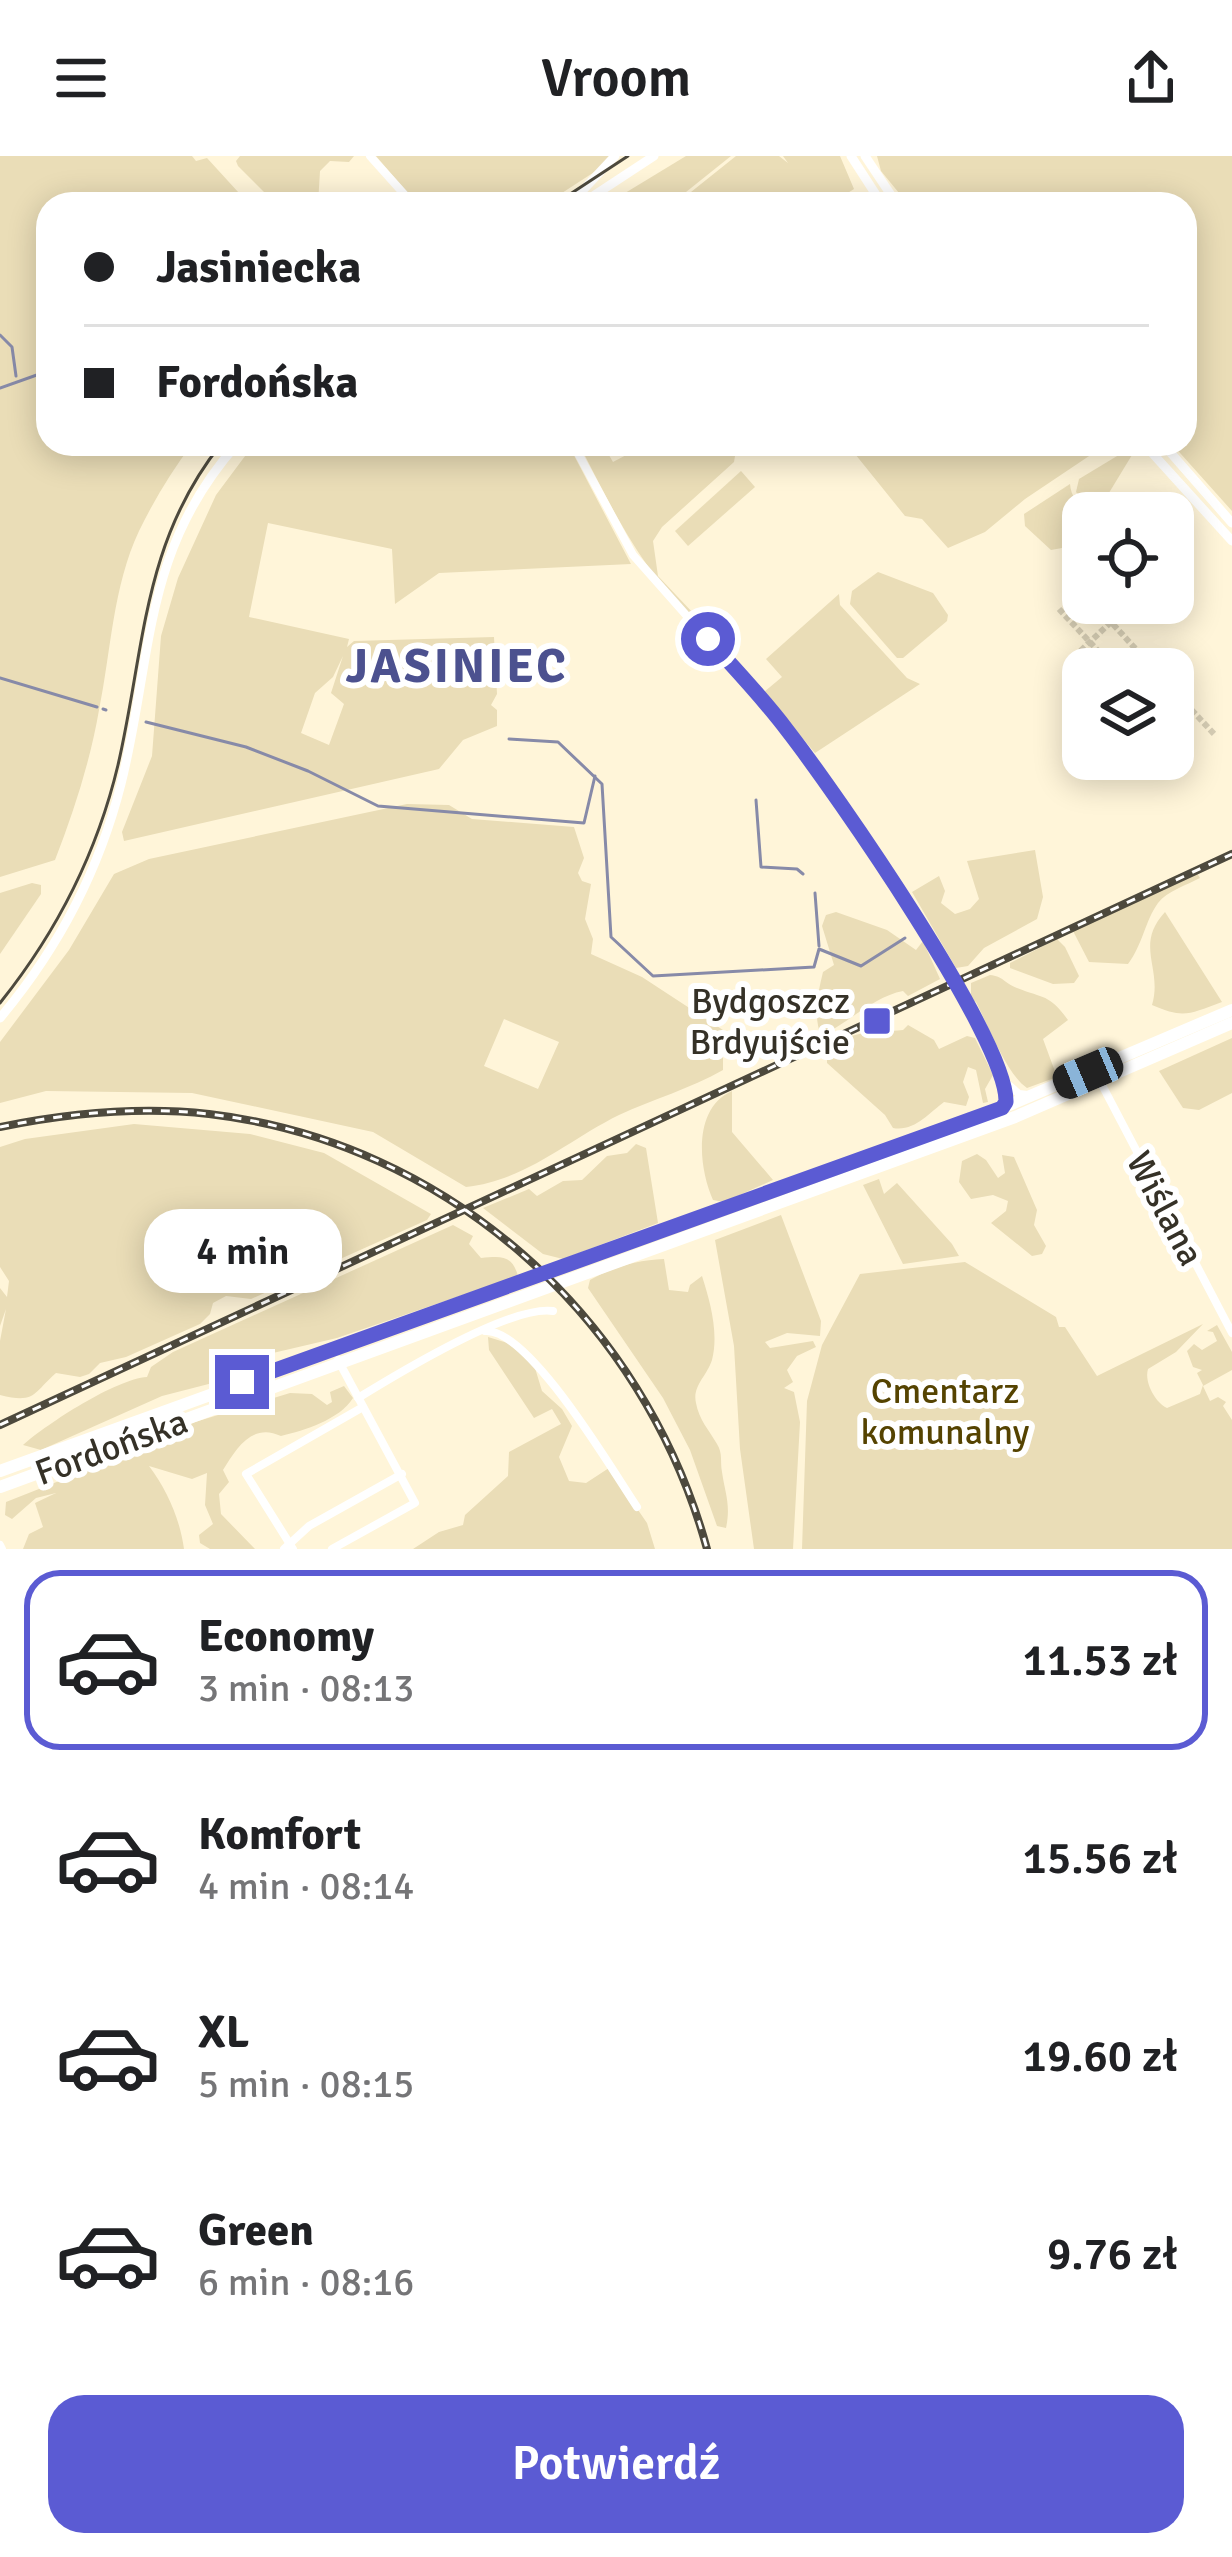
<!DOCTYPE html>
<html lang="pl">
<head>
<meta charset="utf-8">
<style>
	:root { --surface:#fff; --page:#f6f6f6; --text:#202124; --muted:#757577; --line:#e0e0e0; --accent:#5b5bd3 }
	body { margin:0; font-family:Signika,sans-serif; background:var(--page); color:var(--text); height:100vh; display:flex; flex-direction:column; font-size:45px; white-space:nowrap }
	* { box-sizing:border-box; margin:0 }
	p { font-size:39px; color:var(--muted) }
	.icon { flex:none; width:66px; height:66px; fill:none; stroke:currentColor; stroke-width:2; stroke-linecap:round; stroke-linejoin:round }
	.map { position:relative; height:1393px; overflow:hidden }
	.panel { display:flex; flex-direction:column; background:var(--surface); flex:1 }
	.panel>* { flex:none }
	.hud { position:absolute; left:36px; top:36px; width:1161px; height:264px; border-radius:36px; box-shadow:0 6px 30px #0003; display:grid; align-content:center; height:264px; padding:0 48px; background:var(--surface) }
	.fabs { position:absolute; left:1062px; top:336px; display:grid; gap:24px }
	.fabs a { display:grid; place-items:center; width:132px; height:132px; border-radius:24px; background:var(--surface); box-shadow:0 6px 30px #0003; font-size:60px }
	.end { position:absolute; width:54px; height:54px; margin:-27px; border:15px solid #5b5bd3; background:#fff; box-shadow:0 0 0 6px #fff }
	.from { border-radius:50% }
	.bubble { position:absolute; height:84px; border-radius:36px; background:var(--surface); box-shadow:0 6px 30px #0003; font-size:39px; font-weight:600; line-height:84px; text-align:center }
	.car { position:absolute; width:36px; height:72px; margin:-36px -18px; border-radius:15px; box-shadow:0 0 9px 3px #0007; background:linear-gradient(#222 24%,#8ab4d8 0 40%,#222 0 76%,#8ab4d8 0 86%,#222 0) }
	.hud b { display:flex; align-items:center; gap:42px; height:114px; font-size:45px }
	.hud b+b { border-top:3px solid var(--line) }
	.hud i { width:30px; height:30px; background:var(--text) }
	ul { padding:21px 0 0; list-style:none }
	li { display:flex; align-items:center; gap:36px; height:180px; margin:0 24px 18px; padding:0 24px; border:6px solid transparent; border-radius:36px }
	li div { flex:1 }
	li b { display:block; font-size:45px }
	li em { font-style:normal; font-weight:600 }
	li.active { border-color:var(--accent) }
	li>.icon { width:108px; height:108px; stroke-width:1.5 }
	.primary-button { display:flex; gap:24px; margin-top:auto; padding:24px 48px }
	.primary-button a { flex:1; height:138px; border-radius:36px; background:var(--accent); color:#fff; font-size:48px; font-weight:600; line-height:138px; text-align:center }
	header { display:flex; justify-content:space-between; align-items:center; height:156px; padding:0 48px; background:var(--surface); font-size:54px; font-weight:600 }
	.map>svg:first-child { display:block }
	.green { fill:#eaddb7; fill-rule:evenodd }
	.lines { fill:none; stroke-linecap:round; stroke-linejoin:round }
	.stream { stroke:#878aa8; stroke-width:3 }
	.pedestrian-tunnel { stroke:#d7ceb5; stroke-width:6; stroke-dasharray:6 3; stroke-linecap:butt }
	.minor { stroke:#fff; stroke-width:8 }
	.tertiary { stroke:#fff; stroke-width:9 }
	.primary { stroke:#fff; stroke-width:12 }
	.tram { stroke:#4d493d; stroke-width:3 }
	.rail-casing { stroke:#4d493d; stroke-width:8 }
	.rail { stroke:#fff; stroke-width:3; stroke-dasharray:9; stroke-linecap:butt }
	.route { stroke:#5b5bd3; stroke-width:15 }
	.poi-dot { fill:#5b5bd3; stroke:#fff; stroke-width:4.5 }
	.labels { text-anchor:middle; stroke-width:12; stroke-linejoin:round; paint-order:stroke }
	.poi-label { font-size:36px; fill:#353127; stroke:#fff; text-anchor:end }
	.street-label { font-size:36px; fill:#353127; stroke:#fff }
	.park-label { font-size:36px; fill:#554301; stroke:#fff }
	.district-label { font-size:48px; font-weight:bold; letter-spacing:3px; fill:#4c518f; stroke:#fff }
</style>
</head>
<body>
<header><svg class="icon" aria-label="menu" viewBox="0 0 24 24"><path d="M4 6h16M4 12h16M4 18h16"/></svg>Vroom<svg class="icon" aria-label="share" viewBox="0 0 24 24"><path d="M12 15V3M7 8l5-5 5 5M5 13v7h14v-7"/></svg></header>
<div class="map">
<svg width="1232" height="1393" viewBox="0 0 1232 1393">
	<rect width="100%" height="100%" fill="#fff5d9"/>
	<g class="green">
		<path d="M0,0h192l4,5 11,-3 42,46h-201v240h144c-20,27 -38,56 -53,87 -26,55 -28,120 -40,179 -9,52 -25,101 -44,150l-55,17z"/>
		<polygon points="240,0 354,0 349,6 330,5 320,15 318,48 276,48 238,10 236,5"/>
		<polygon points="376,0 612,0 602,11 545,48 417,48"/>
		<polygon points="686,0 731,0 671,48 607,48"/>
		<polygon points="736,0 779,0 788,7 783,0 840,0 854,33 835,45 836,48 676,48"/>
		<polygon points="877,0 1232,0 1232,355 1172,288 1185,288 1185,48 908,48 881,15"/>
		<path d="M254,288h314l63,120 -192,9 -44,31 -3,-55 -124,-26 -19,94 100,22 -2,8 7,-6 140,-4 3,57 -6,11 6,5v16l-34,14 -24,29 -315,72 -2,-9 30,-76 9,-120 17,-58 38,-83zM343,500l-12,37 13,11 -15,41 -28,-12 14,-40 18,-16z"/>
		<path d="M579,288h9l6,12 12,-6 7,12 34,-18h48l9,8 31,4 -1,6 -72,65 -9,14 5,35 53,56c-63,-46 -97,-120 -132,-188z"/>
		<polygon points="847,288 1084,288 1088,293 1107,288 1025,343 985,376 948,392 922,363 905,360"/>
		<polygon points="1132,291 1135,294 1101,350 1087,348 1076,336 1079,323"/>
		<polygon points="741,315 755,331 688,390 675,375"/>
		<path d="M1070,328c1,15 12,27 27,28l-14,1v16l-21,19 -11,2 -26,-24 -1,-12z"/>
		<polygon points="878,416 933,437 948,459 947,465 903,502 897,502 850,448 852,435"/>
		<polygon points="839,438 840,449 907,522 920,528 815,597 764,536 782,521 766,503"/>
		<path d="M407,648l42,1 23,14 102,8 10,31 -6,15 4,8 9,3 -6,35 8,20 -2,15 51,23 81,53v40c-33,19 -70,29 -104,45 -51,25 -94,66 -153,72l-93,-55 -181,-39 -146,-2 -46,12v-61l69,-92 45,-76 35,-15zM504,863l55,23 -21,47 -54,-23z"/>
		<polygon points="1035,694 1043,741 1037,763 984,792 968,810 956,812 912,736 939,720 945,735 941,747 955,758 970,753 979,743 967,705"/>
		<path d="M1197,717l3,5c-13,7 -33,13 -42,25 -13,18 -15,41 -30,61l-39,-2 -16,-31z"/>
		<polygon points="32,727 41,729 41,738 0,798 0,737"/>
		<path d="M836,756l51,18 29,20 7,-9 17,38 -32,17 -5,-5c-28,5 -55,32 -82,45 -8,-21 -3,-43 2,-64l11,-7 -12,-39 4,-11z"/>
		<path d="M1165,756l57,90c-33,12 -38,17 -70,3 11,-37 -18,-59 13,-93z"/>
		<polygon points="1057,783 1065,791 1079,820 1074,827 1053,828 1010,812 1010,807"/>
		<path d="M990,819c13,1 14,8 27,13 28,11 32,6 51,32l-25,19 14,38 -30,11c-20,-13 -39,-63 -51,-86l-5,-3v-16z"/>
		<path d="M908,869l26,15 5,9 28,-13 8,2 18,37 -8,14 3,13 -5,1 -7,-33 -8,-3 -5,15 6,15 -3,9 -22,-4c-15,11 -30,30 -51,26l-8,-13 -58,-52v-11c20,-23 48,-19 76,-22z"/>
		<polygon points="1232,882 1232,937 1199,954 1183,952 1159,915"/>
		<path d="M732,935v41l41,48 -49,22 -11,-2c-15,-34 -20,-92 19,-109z"/>
		<path d="M134,968l116,10 74,19 107,61 -4,6 -176,79 -25,-3 -13,7 -3,11 -10,10 -74,33 -26,6 -11,11 -9,3 -24,-4c-23,20 -20,31 -56,22v-54l6,-32 -6,17v-38l7,9 2,-16 -9,-14v-120l25,-8z"/>
		<polygon points="636,988 646,992 658,1067 563,1103 543,1098 483,1052 529,1033 537,1040 563,1025 582,1024 607,1000 627,997"/>
		<polygon points="977,998 986,1004 998,1022 1005,1017 1002,999 1014,1001 1037,1054 1034,1069 1046,1090 1042,1098 1032,1100 991,1067 1006,1055 1008,1045 993,1039 971,1043 959,1026 962,1005"/>
		<polygon points="879,1023 884,1038 897,1027 952,1088 959,1100 903,1108 863,1029"/>
		<polygon points="781,1059 821,1165 820,1180 787,1177 765,1186 770,1192 813,1185 816,1191 797,1200 787,1214 793,1226 784,1232 794,1236 800,1266 793,1393 754,1393 740,1293 734,1190 715,1084"/>
		<path d="M453,1069l20,11 -4,8 12,14c21,-2 31,-3 37,18l-181,62 -77,18 -32,23 -66,17 -121,54 -18,-5c25,-22 93,-66 124,-68l4,-10 22,-15z"/>
		<path d="M664,1103l5,31 19,2 2,-7 12,-9c8,25 17,57 10,84 -5,16 -20,26 -16,43 3,17 13,27 21,41 6,10 3,17 5,28 3,21 9,33 4,56l-9,-2 -27,-76 -27,-52 -75,-110 2,-8c23,-13 48,-20 74,-21z"/>
		<path d="M965,1106l91,55 3,10h6l32,49 106,-52 -27,28 -28,17c-4,13 7,33 19,39l33,-14 3,-9 -6,-12 5,-3 -9,-3 -6,-16 7,-7 8,6 15,-9 -4,-9 -6,-1 10,-6 15,27v18l-29,16 7,15 8,-4 8,5 -3,4 9,14v129h-430l5,-148 15,-56 38,-71z"/>
		<polygon points="488,1181 514,1189 535,1212 542,1235 562,1253 572,1270 559,1301 569,1325 586,1327 609,1312 647,1367 655,1393 413,1393 439,1376 463,1369 465,1359 508,1320 509,1296 561,1268 552,1253 534,1262 489,1194"/>
		<path d="M344,1230l9,12c-14,22 -48,32 -72,38 -29,-14 -45,13 -58,34l6,12 -10,12 2,20 34,35h-45l-10,-6 -1,-8 14,-11 -8,-19 2,-32 -15,6 -43,-13c18,24 31,53 35,83h-161l6,-15 14,-7 -8,-24 21,-10 -20,5 -24,21 -7,-4 1,-13 124,-49 65,-31 95,-29 22,1 15,11 5,-3 -2,-10z"/>
	</g>
	<g class="lines">
		<g class="stream">
			<polyline points="0,179 12,191 16,220"/>
			<polyline points="0,232 48,215"/>
			<polyline points="0,522 97,551"/>
			<polyline points="103,553 106,554"/>
			<polyline points="146,566 246,591 308,615 378,650 584,667 595,620"/>
			<polyline points="509,583 558,586 602,628 611,781 653,820 814,811 819,793 861,810 905,782"/>
			<polyline points="756,644 761,711 797,713 803,718"/>
			<polyline points="815,737 819,790"/>
		</g>
		<g class="pedestrian-tunnel">
			<polyline points="1059,453 1115,513"/>
			<polyline points="1074,501 1111,466 1154,513"/>
			<polyline points="1173,534 1216,580"/>
			<polyline points="1173,575 1193,557"/>
		</g>
		<g class="minor">
			<polyline points="370,0 413,48"/>
			<polyline points="573,288 633,399 786,572 891,727 952,822 1005,926 1019,938 1028,939"/>
			<polyline points="1101,927 1232,1177"/>
			<path d="M485,1175c44,-3 127,139 152,176"/>
			<path d="M358,1242c39,-24 153,-93 195,-87"/>
			<polyline points="0,1389 2,1393"/>
			<polyline points="284,1393 309,1370 402,1318"/>
			<polyline points="293,1393 246,1318 363,1251"/>
			<polyline points="332,1393 415,1347 338,1204"/>
		</g>
		<g class="tertiary">
			<polyline points="851,0 882,48"/>
			<polyline points="865,0 897,48"/>
			<polyline points="570,48 615,0"/>
			<polyline points="581,48 654,0"/>
			<polyline points="1144,288 1232,385"/>
			<polyline points="1163,288 1232,367"/>
			<path d="M0,862c57,-68 99,-147 121,-234 32,-128 21,-233 116,-340"/>
		</g>
		<g class="primary">
			<polyline points="0,1315 1002,952 1232,854"/>
			<polyline points="0,1331 1015,961 1232,867"/>
		</g>
		<g class="tram">
			<polyline points="555,48 628,0"/>
			<path d="M0,847c56,-70 97,-150 118,-238 27,-117 24,-222 103,-321"/>
		</g>
		<defs>
			<g id="rail">
				<path d="M0,971c69,-14 138,-21 209,-13 239,28 435,204 498,435"/>
				<polyline points="0,1269 1232,698"/>
			</g>
		</defs>
		<use href="#rail" class="rail-casing"/>
		<use href="#rail" class="rail"/>
	</g>
	<g class="lines">
		<path class="route" d="M242,1226l702,-253 58,-21 4,-6c2,-62 -173,-313 -219,-372 -24,-32 -52,-61 -79,-91"/>
	</g>
	<rect class="poi-dot" x="862" y="850" width="30" height="30" rx="6"/>
	<g class="labels">
		<g class="poi-label">
			<text x="850" y="857">Bydgoszcz<tspan x="850" dy="41">Brdyujście</tspan></text>
		</g>
		<g class="street-label">
			<text transform="translate(1166 1052) rotate(62)" y="13">Wiślana</text>
			<text transform="translate(111 1290) rotate(-20)" y="13">Fordońska</text>
		</g>
		<g class="park-label">
			<text x="945" y="1247">Cmentarz<tspan x="945" dy="41">komunalny</tspan></text>
		</g>
		<g class="district-label">
			<text x="457" y="526">JASINIEC</text>
		</g>
	</g>
</svg>
<div class="fabs">
<a><svg class="icon" aria-label="locate" viewBox="0 0 24 24"><circle cx="12" cy="12" r="6"/><path d="M12 2v4M12 18v4M2 12h4M18 12h4"/></svg></a>
<a><svg class="icon" aria-label="layers" viewBox="0 0 24 24"><path d="M12 4l9 5-9 5-9-5zM3 14l9 5 9-5"/></svg></a>
</div>
<i class="end from" style="left:708px;top:483px"></i>
<i class="end" style="left:242px;top:1226px"></i>
<div class="bubble" style="left:144px;top:1053px;width:198px">4 min</div>
<i class="car" style="left:1088px;top:917px;rotate:247deg"></i>
<div class="hud">
<b><i class="from"></i>Jasiniecka</b>
<b><i></i>Fordońska</b>
</div>
</div>
<section class="panel">
<ul>
<li class="active"><svg class="icon" aria-label="car" viewBox="0 0 24 24"><path d="M5 17H2v-5l4-1 3-4h7l3 4 3 1v5h-3M9 17h6M6 11h13"/><circle cx="7" cy="17" r="2"/><circle cx="17" cy="17" r="2"/></svg><div><b>Economy</b><p>3 min · 08:13</p></div><em>11.53 zł</em></li>
<li><svg class="icon" aria-label="car" viewBox="0 0 24 24"><path d="M5 17H2v-5l4-1 3-4h7l3 4 3 1v5h-3M9 17h6M6 11h13"/><circle cx="7" cy="17" r="2"/><circle cx="17" cy="17" r="2"/></svg><div><b>Komfort</b><p>4 min · 08:14</p></div><em>15.56 zł</em></li>
<li><svg class="icon" aria-label="car" viewBox="0 0 24 24"><path d="M5 17H2v-5l4-1 3-4h7l3 4 3 1v5h-3M9 17h6M6 11h13"/><circle cx="7" cy="17" r="2"/><circle cx="17" cy="17" r="2"/></svg><div><b>XL</b><p>5 min · 08:15</p></div><em>19.60 zł</em></li>
<li><svg class="icon" aria-label="car" viewBox="0 0 24 24"><path d="M5 17H2v-5l4-1 3-4h7l3 4 3 1v5h-3M9 17h6M6 11h13"/><circle cx="7" cy="17" r="2"/><circle cx="17" cy="17" r="2"/></svg><div><b>Green</b><p>6 min · 08:16</p></div><em>9.76 zł</em></li>
</ul>
<div class="primary-button"><a>Potwierdź</a></div>
</section>
</body>
</html>
